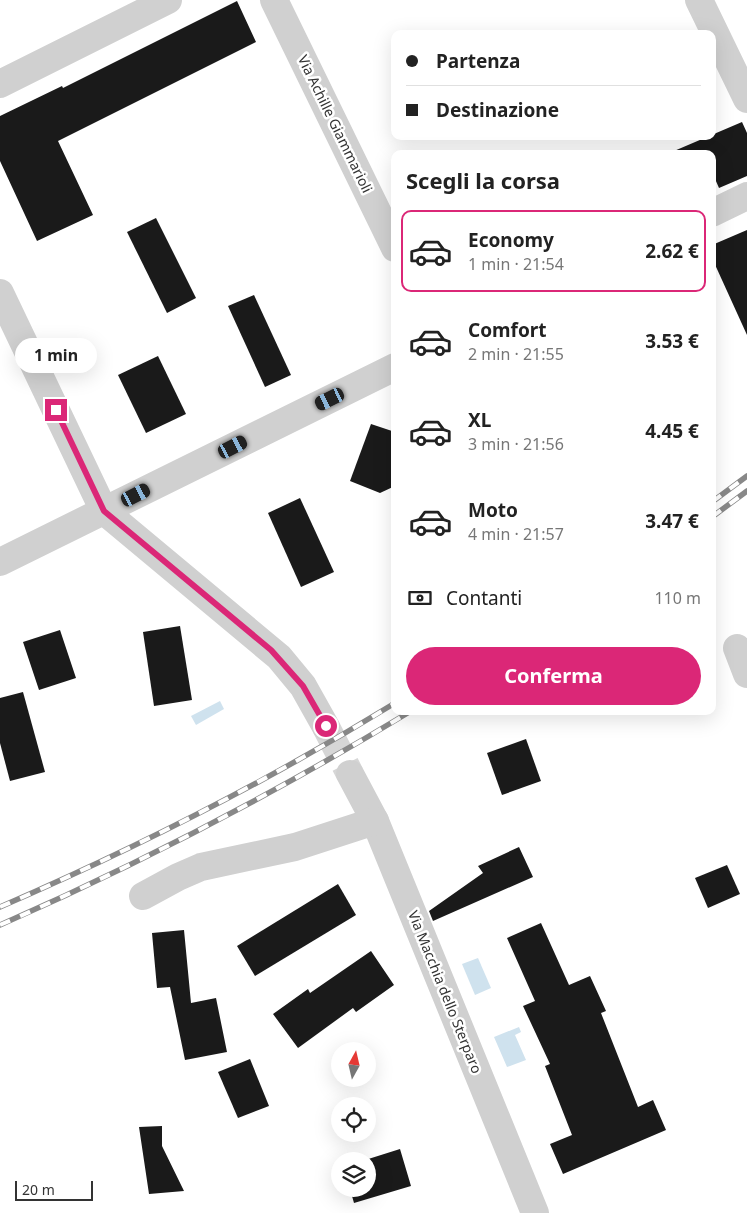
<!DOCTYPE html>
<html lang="it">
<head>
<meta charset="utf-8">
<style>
	:root { --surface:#fff; --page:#f6f6f6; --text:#222; --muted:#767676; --line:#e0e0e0; --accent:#db2777 }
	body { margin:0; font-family:"Noto Sans",sans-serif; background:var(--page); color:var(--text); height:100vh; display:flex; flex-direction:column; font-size:19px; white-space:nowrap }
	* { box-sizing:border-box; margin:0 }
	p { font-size:16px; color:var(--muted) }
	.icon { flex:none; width:28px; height:28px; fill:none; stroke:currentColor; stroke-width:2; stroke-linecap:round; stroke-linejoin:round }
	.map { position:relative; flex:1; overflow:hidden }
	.panel { position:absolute; left:391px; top:150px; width:325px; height:565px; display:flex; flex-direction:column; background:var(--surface); border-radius:10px; box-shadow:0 5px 20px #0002 }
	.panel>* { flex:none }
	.top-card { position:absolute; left:391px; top:30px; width:325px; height:110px; border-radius:10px; box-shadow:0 5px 20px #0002; display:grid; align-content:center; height:110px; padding:0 15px; background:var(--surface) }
	.needle { width:32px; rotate:8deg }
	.fabs { position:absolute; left:331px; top:1042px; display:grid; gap:10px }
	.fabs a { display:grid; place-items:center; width:45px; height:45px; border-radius:50%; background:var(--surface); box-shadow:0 5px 20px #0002; font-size:25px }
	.scale { position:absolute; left:15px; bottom:12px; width:78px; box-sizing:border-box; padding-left:5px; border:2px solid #333; border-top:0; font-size:14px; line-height:18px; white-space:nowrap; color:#333; -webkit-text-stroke:4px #fff; paint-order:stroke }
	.end { position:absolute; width:22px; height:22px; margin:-11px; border:6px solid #db2777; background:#fff; box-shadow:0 0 0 2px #fff }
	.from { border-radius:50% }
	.bubble { position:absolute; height:35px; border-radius:18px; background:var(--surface); box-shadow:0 5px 20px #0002; font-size:16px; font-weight:700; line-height:35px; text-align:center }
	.car { position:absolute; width:15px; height:30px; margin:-15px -8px; border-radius:6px; box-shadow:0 0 4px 1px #0007; background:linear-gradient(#222 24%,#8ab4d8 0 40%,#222 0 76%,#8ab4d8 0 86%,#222 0) }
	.top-card b { display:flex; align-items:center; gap:18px; height:48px; font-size:19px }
	.top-card b+b { border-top:1px solid var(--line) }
	.top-card i { width:12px; height:12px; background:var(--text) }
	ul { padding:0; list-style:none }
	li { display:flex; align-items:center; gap:15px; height:82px; margin:0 10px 8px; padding:0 5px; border:2px solid transparent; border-radius:10px }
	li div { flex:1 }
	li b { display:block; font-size:19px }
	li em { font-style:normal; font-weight:700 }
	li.active { border-color:var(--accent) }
	li>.icon { width:45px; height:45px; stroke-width:1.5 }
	h2 { padding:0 15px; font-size:22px; line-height:60px }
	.pay { display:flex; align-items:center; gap:12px; height:55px; padding:0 15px; font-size:19px }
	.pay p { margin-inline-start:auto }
	.primary-button { display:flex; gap:10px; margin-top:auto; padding:10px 15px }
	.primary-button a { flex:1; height:58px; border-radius:30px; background:var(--accent); color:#fff; font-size:20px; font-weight:700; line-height:58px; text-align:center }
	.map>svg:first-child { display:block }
	.water { fill:#cfe2ee }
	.building { fill:#1a1a1a }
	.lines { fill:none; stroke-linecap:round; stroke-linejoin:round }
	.minor-tunnel { stroke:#d6d6d6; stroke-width:28; stroke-dasharray:28 14; stroke-linecap:butt }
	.minor { stroke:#d0d0d0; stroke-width:28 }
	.rail-casing { stroke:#888; stroke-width:5.5 }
	.rail { stroke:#fff; stroke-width:4; stroke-dasharray:11; stroke-linecap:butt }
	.route { stroke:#db2777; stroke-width:6 }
	.labels { text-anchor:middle; stroke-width:5; stroke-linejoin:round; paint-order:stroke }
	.street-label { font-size:14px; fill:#333; stroke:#fff }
</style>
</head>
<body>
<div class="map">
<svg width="747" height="1213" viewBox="0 0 747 1213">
	<rect width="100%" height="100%" fill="#fff"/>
	<g class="water">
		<polygon points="220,701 224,709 196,725 191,716"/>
		<polygon points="478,958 491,988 475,995 462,964"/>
		<polygon points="519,1027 521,1032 515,1035 526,1060 507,1067 494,1037"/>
	</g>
	<g class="building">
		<polygon points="237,1 256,42 58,141 93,215 37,241 0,161 0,116 62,86 63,88"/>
		<polygon points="742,122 747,133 747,176 719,188 712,172 712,154 667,154"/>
		<polygon points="156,218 196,298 167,313 127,232"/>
		<polygon points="747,230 747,335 712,258 712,245"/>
		<polygon points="254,295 291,375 265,387 228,306"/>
		<polygon points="158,356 186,414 146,433 118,375"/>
		<polygon points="371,424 395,432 395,486 380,493 350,481"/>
		<polygon points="300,498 334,572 301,587 268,513"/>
		<polygon points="180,626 192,700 154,706 143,632"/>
		<polygon points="60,630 76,678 39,690 23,642"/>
		<polygon points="23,692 45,772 10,781 0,743 0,698"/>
		<polygon points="526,739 541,781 502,795 487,753"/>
		<polygon points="519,847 533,877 433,921 429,911 483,873 478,866"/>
		<polygon points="727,865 740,894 708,908 695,878"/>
		<polygon points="338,884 356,915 255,976 237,946"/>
		<polygon points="541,923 569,985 590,976 606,1011 601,1013 638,1107 653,1100 666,1130 563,1174 550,1144 572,1135 545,1066 550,1064 523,1006 535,1001 507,938"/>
		<polygon points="184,930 191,1003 216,998 227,1052 185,1060 170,987 157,988 152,933"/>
		<polygon points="371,951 394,985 356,1012 353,1008 298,1048 273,1014 308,989 310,993"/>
		<polygon points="250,1059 269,1106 238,1118 218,1072"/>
		<polygon points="162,1126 162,1146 184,1191 149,1194 139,1127"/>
		<polygon points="400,1149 411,1186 354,1203 350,1189 368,1189 368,1161 362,1161"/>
	</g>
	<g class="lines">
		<polyline class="minor-tunnel" points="326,727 350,774"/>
		<g class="minor">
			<polyline points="274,0 395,248"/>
			<polyline points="699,0 747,99"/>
			<polyline points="0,84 168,0"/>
			<polyline points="712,213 747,196"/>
			<polyline points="0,293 104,511 279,657 303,686 326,727"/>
			<polyline points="0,562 395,367"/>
			<polyline points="737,648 747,674"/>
			<polyline points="350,774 375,821 535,1213"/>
			<polyline points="143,896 178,877 201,867 295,847 375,821"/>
		</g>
		<defs>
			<g id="rail">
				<polyline points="712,502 747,476"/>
				<polyline points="712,517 747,491"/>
				<path d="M0,907c134,-58 270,-127 395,-204"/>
				<path d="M0,925c141,-62 279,-134 411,-214"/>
			</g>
		</defs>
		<use href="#rail" class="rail-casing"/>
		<use href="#rail" class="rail"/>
	</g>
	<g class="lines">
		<polyline class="route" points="56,410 104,511 271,650 303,686 326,726"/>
	</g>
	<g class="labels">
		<g class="street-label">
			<text transform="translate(335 124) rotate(64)" y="5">Via Achille Giammarioli</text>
			<text transform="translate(445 992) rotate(68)" y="5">Via Macchia dello Sterparo</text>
		</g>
	</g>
</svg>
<div class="fabs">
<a><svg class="needle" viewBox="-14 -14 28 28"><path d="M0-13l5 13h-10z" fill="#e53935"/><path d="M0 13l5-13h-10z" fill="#767676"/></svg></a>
<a><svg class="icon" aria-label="locate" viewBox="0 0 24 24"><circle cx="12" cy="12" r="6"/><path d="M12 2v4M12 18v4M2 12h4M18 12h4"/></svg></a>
<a><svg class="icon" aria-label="layers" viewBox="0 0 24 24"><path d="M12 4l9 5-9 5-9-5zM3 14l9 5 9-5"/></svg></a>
</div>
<div class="scale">20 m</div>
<i class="end from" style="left:326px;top:726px"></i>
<i class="end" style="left:56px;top:410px"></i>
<div class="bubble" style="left:15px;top:338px;width:82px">1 min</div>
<i class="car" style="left:330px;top:399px;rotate:244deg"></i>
<i class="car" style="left:233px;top:447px;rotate:63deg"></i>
<i class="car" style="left:136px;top:495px;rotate:63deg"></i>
<div class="top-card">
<b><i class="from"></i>Partenza</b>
<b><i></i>Destinazione</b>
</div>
<section class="panel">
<h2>Scegli la corsa</h2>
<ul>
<li class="active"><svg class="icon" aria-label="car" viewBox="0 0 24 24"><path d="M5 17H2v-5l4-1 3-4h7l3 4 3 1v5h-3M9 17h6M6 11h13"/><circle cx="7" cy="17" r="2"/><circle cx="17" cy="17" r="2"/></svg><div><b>Economy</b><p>1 min · 21:54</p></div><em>2.62 €</em></li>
<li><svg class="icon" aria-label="car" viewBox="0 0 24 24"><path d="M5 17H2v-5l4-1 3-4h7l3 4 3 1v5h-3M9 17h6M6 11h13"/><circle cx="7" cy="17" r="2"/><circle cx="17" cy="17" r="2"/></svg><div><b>Comfort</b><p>2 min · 21:55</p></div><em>3.53 €</em></li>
<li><svg class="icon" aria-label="car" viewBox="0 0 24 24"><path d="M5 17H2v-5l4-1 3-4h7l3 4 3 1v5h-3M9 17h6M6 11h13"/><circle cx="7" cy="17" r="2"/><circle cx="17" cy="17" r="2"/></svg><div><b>XL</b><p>3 min · 21:56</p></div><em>4.45 €</em></li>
<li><svg class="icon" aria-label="car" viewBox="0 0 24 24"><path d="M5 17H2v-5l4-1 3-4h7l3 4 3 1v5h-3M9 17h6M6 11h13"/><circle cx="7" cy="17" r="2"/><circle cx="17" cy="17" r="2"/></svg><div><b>Moto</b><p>4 min · 21:57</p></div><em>3.47 €</em></li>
</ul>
<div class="pay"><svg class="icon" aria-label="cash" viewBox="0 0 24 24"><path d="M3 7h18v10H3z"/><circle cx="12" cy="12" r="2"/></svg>Contanti<p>110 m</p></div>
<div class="primary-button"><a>Conferma</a></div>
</section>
</div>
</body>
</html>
